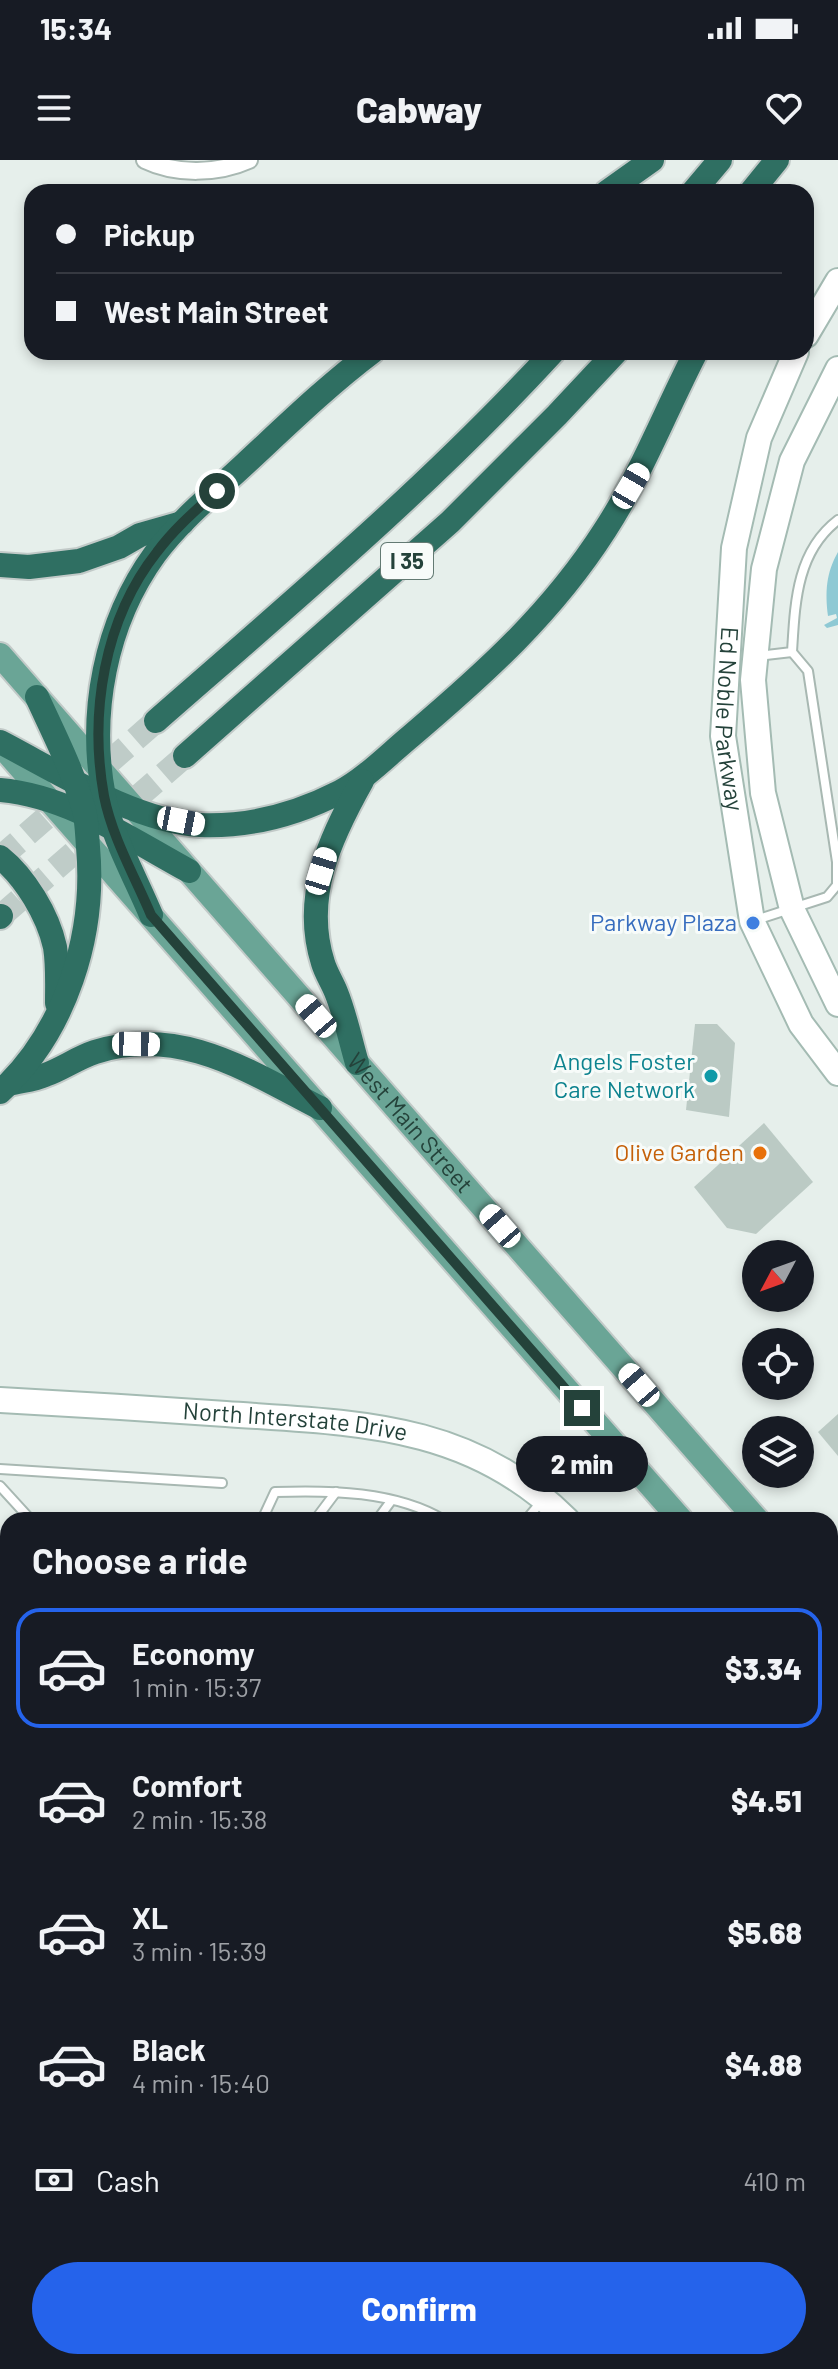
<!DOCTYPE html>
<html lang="en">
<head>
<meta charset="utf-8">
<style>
	:root { --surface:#171b24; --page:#242831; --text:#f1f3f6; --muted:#9ea1a6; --line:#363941; --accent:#2563eb }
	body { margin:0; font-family:Barlow,sans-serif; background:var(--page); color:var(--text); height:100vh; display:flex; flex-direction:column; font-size:30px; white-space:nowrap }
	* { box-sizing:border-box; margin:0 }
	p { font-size:26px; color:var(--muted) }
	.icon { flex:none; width:44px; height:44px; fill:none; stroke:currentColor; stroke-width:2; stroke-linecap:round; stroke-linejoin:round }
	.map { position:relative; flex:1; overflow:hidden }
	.details { position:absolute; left:0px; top:1352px; width:838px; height:858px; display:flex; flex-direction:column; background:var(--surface); border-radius:24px 24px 0 0; box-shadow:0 4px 12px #0003 }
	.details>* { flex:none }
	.hud { position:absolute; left:24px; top:24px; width:790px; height:176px; border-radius:24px; box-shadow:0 4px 12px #0003; display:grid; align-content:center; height:176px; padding:0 32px; background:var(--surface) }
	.needle { width:52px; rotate:229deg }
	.fabs { position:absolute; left:742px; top:1080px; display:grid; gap:16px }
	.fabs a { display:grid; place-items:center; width:72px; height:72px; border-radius:50%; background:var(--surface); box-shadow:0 4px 12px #0003; font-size:40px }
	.end { position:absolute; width:36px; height:36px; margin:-18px; border:10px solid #24423a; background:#fff; box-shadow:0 0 0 4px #fff }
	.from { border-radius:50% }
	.bubble { position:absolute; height:56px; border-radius:28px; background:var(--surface); box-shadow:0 4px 12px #0003; font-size:26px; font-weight:800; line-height:56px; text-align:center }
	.car { position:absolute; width:24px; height:48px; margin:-24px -12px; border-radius:10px; box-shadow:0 0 6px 2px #0007; background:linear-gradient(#fff 24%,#345 0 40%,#fff 0 76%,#345 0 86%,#fff 0) }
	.hud b { display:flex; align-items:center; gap:28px; height:76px; font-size:30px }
	.hud b+b { border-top:2px solid var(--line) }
	.hud i { width:20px; height:20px; background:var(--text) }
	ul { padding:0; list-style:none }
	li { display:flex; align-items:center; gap:24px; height:120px; margin:0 16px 12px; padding:0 16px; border:4px solid transparent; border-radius:24px }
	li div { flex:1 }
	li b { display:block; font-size:30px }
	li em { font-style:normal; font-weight:800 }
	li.selected { border-color:var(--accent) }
	li>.icon { width:72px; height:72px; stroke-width:1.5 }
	h2 { padding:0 32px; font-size:36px; line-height:96px }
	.pay { display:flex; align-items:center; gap:20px; height:88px; padding:0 32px; font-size:30px }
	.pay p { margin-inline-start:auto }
	.primary-button { display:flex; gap:16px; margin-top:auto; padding:16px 32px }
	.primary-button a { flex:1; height:92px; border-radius:48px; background:var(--accent); color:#fff; font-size:32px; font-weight:800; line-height:92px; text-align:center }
	.status { display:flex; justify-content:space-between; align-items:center; height:56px; padding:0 40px; background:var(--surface); direction:ltr }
	.status svg { height:22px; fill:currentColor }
	header { display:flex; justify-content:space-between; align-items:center; height:104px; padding:0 32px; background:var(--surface); font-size:36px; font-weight:800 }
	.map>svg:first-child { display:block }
	.water { fill:#8ec9d4 }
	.building { fill:#bbcac4 }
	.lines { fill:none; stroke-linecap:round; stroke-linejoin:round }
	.motorway-tunnel { stroke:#bfccc8; stroke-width:24; stroke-dasharray:24 12; stroke-linecap:butt }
	.service-casing { stroke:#a8b8b2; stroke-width:12 }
	.minor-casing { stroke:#a8b8b2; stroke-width:20 }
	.tertiary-casing { stroke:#a8b8b2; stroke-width:24 }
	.secondary-casing { stroke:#a4bbb3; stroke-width:28 }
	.primary-casing { stroke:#c2cac8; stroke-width:28 }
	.motorway-casing { stroke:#c2cac8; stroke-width:28 }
	.service { stroke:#fff; stroke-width:8 }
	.minor { stroke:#fff; stroke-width:16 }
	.tertiary { stroke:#fff; stroke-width:20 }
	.secondary { stroke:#fff; stroke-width:24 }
	.primary { stroke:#6aa596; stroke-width:24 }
	.motorway { stroke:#2f6f62; stroke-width:24 }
	.route { stroke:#24423a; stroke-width:10 }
	.shop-dot { fill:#3f7fe0; stroke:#f7fbf9; stroke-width:3 }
	.culture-dot { fill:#0f9aa8; stroke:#f7fbf9; stroke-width:3 }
	.food-dot { fill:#e8710a; stroke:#f7fbf9; stroke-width:3 }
	.labels { text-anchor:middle; stroke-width:6; stroke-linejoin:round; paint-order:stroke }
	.shield { fill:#f7fbf9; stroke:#637a73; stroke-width:2 }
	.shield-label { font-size:22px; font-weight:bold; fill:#24423a }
	.street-label { font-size:24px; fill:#24423a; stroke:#f7fbf9 }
	.shop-label { font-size:24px; fill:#366cbe; stroke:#f7fbf9; text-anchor:end }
	.culture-label { font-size:24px; fill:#0d838f; stroke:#f7fbf9; text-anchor:end }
	.food-label { font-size:24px; fill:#c56008; stroke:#f7fbf9; text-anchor:end }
</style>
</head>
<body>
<div class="status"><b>15:34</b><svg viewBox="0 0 49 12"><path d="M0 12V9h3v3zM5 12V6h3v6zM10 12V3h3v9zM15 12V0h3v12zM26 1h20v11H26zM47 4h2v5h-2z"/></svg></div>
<header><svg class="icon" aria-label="menu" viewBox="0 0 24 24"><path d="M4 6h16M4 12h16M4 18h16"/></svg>Cabway<svg class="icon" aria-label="heart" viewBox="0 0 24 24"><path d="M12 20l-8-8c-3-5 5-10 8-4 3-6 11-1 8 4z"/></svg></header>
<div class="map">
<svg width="838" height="2209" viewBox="0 0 838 2209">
	<rect width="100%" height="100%" fill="#e6efeb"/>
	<path class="water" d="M838,392v73l-11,3 -3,-3 13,-7 -1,-4 -8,2c-3,-24 -2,-43 10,-64z"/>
	<g class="building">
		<polygon points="695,864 717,864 735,883 729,957 686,950"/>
		<polygon points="764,963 813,1022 756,1074 727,1068 694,1027"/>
		<polygon points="838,1254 838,1296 818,1272"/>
	</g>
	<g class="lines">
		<g class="motorway-tunnel">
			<polyline points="0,698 156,561"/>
			<polyline points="1,756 185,596"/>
		</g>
		<defs>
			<g id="service">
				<path d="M757,496l35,-4c3,-48 4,-100 46,-132"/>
				<polyline points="756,760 827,737 837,725 837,702 808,511 792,492"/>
				<polyline points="0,1309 222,1323"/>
				<polyline points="0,1326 31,1360"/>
				<path d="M262,1360l13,-28c54,-2 121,-1 169,28"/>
				<polyline points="315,1360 336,1332"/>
				<polyline points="377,1360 391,1341"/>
				<polyline points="526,1360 541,1342"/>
				<polyline points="0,1468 8,1477"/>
				<polyline points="830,1597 838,1606"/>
				<polyline points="830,1727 838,1720"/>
				<polyline points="53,2202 59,2209"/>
			</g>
			<g id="minor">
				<path d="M145,0c31,15 73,14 104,0"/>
				<polyline points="0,2131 8,2140"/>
				<polyline points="0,2175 8,2168"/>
			</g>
			<g id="tertiary">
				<polyline points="0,1938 8,1947"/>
				<polyline points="234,2202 240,2209"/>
			</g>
			<g id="secondary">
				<polyline points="806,175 838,121"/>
				<path id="s1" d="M796,192l-37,86 -25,110 -11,188 29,185 49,103 37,49"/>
				<polyline points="838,209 792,301 764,409 753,520 763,633 792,749 838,844"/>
				<path id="s2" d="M0,1240c75,4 151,9 226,14 128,9 243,8 341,106"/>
				<polyline points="830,1493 838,1483"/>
			</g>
			<g id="primary">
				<path id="s3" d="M0,495l757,865"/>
				<polyline points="0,584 681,1360"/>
				<polyline points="830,1443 838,1452"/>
				<polyline points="830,1531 838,1539"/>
			</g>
			<g id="motorway">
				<polyline points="607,32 652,0"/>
				<polyline points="693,32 720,0"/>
				<polyline points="751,32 777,0"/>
				<polyline points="0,405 29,407 79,401 119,387 140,375 182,363"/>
				<path d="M156,561c136,-119 275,-236 397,-369"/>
				<path d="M0,582c58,30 134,79 200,83 49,2 97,-11 140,-33 26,-14 48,-37 71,-56 74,-63 141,-123 194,-206 37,-57 60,-118 91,-178"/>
				<polyline points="185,596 450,362 557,255 616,192"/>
				<path d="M0,630c69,6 130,49 189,81"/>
				<path d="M0,697c25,20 48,58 55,90 3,18 2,37 2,56"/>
				<path d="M151,755c-16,-38 -38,-77 -47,-118 -16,-83 1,-174 51,-243 25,-34 59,-61 90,-90 41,-38 82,-78 127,-112"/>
				<polyline points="0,757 1,756"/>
				<path d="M357,903c-7,-24 -12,-49 -21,-71 -4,-10 -10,-19 -13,-29 -21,-66 7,-125 39,-182"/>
				<path d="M9,924c11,-3 25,-4 36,-9 17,-6 32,-17 50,-23 85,-27 153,19 225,56"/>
				<path d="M0,932c66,-61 96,-157 88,-245 -1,-12 -1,-25 -4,-37 -11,-39 -30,-76 -47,-113"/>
			</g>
		</defs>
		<use href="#service" class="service-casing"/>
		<use href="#minor" class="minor-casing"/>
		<use href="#tertiary" class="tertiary-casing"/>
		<use href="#secondary" class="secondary-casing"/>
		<use href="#primary" class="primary-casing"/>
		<use href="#motorway" class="motorway-casing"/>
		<use href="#service" class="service"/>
		<use href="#minor" class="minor"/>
		<use href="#tertiary" class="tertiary"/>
		<use href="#secondary" class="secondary"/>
		<use href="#primary" class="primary"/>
		<use href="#motorway" class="motorway"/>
	</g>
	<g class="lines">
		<path class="route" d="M217,331c-21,19 -43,38 -60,61 -53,67 -68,161 -53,244 8,41 31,81 47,119l431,493"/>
	</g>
	<circle class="shop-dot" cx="753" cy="763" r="8"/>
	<circle class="culture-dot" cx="711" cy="916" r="8"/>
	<circle class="food-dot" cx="760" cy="993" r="8"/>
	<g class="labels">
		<rect class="shield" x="381" y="383" width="52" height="36" rx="6"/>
		<g class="shield-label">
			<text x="407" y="409">I 35</text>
		</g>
		<g class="street-label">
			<text dy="8" stroke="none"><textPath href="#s1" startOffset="378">Ed Noble Parkway</textPath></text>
			<text dy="8" stroke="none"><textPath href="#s3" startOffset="622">West Main Street</textPath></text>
			<text dy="8" stroke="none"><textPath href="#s2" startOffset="296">North Interstate Drive</textPath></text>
		</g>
		<g class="shop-label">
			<text x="737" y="771">Parkway Plaza</text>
		</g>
		<g class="culture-label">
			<text x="695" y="910">Angels Foster<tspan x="695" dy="28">Care Network</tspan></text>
		</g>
		<g class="food-label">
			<text x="744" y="1001">Olive Garden</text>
		</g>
	</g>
</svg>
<div class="fabs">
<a><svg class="needle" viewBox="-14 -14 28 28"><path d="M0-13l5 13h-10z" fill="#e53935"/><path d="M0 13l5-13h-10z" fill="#9ea1a6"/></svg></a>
<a><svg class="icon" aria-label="locate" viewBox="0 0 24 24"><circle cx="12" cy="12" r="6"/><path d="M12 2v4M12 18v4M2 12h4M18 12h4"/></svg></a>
<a><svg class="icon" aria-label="layers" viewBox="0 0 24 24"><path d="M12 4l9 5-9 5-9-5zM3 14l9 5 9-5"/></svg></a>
</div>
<i class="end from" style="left:217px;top:331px"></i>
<i class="end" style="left:582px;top:1248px"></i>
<div class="bubble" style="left:516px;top:1276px;width:132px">2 min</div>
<i class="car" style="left:631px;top:326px;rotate:30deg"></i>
<i class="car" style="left:181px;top:661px;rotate:101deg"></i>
<i class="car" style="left:321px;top:711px;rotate:17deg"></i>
<i class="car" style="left:316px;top:856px;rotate:319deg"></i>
<i class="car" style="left:136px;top:884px;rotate:91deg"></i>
<i class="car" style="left:500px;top:1066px;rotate:319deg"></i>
<i class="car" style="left:639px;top:1225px;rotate:319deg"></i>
<div class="hud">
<b><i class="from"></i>Pickup</b>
<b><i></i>West Main Street</b>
</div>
<section class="details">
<h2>Choose a ride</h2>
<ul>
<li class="selected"><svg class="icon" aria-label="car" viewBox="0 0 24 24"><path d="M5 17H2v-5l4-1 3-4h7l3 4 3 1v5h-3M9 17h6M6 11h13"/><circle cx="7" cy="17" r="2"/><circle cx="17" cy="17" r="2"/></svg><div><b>Economy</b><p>1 min · 15:37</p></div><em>$3.34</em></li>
<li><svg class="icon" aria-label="car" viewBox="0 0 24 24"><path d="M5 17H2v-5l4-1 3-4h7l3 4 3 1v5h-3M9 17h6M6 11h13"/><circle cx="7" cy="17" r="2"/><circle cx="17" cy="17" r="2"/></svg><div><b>Comfort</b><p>2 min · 15:38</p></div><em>$4.51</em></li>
<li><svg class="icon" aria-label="car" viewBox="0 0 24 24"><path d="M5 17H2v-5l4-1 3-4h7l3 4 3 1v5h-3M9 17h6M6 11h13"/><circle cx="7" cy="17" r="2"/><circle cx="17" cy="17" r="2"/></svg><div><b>XL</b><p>3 min · 15:39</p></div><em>$5.68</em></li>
<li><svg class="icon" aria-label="car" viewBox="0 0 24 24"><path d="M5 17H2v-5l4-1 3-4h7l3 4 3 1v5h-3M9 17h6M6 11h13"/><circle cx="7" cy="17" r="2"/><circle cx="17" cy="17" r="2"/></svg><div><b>Black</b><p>4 min · 15:40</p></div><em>$4.88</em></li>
</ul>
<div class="pay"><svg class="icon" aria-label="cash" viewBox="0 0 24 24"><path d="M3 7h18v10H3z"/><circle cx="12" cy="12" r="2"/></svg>Cash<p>410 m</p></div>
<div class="primary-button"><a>Confirm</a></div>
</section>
</div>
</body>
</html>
